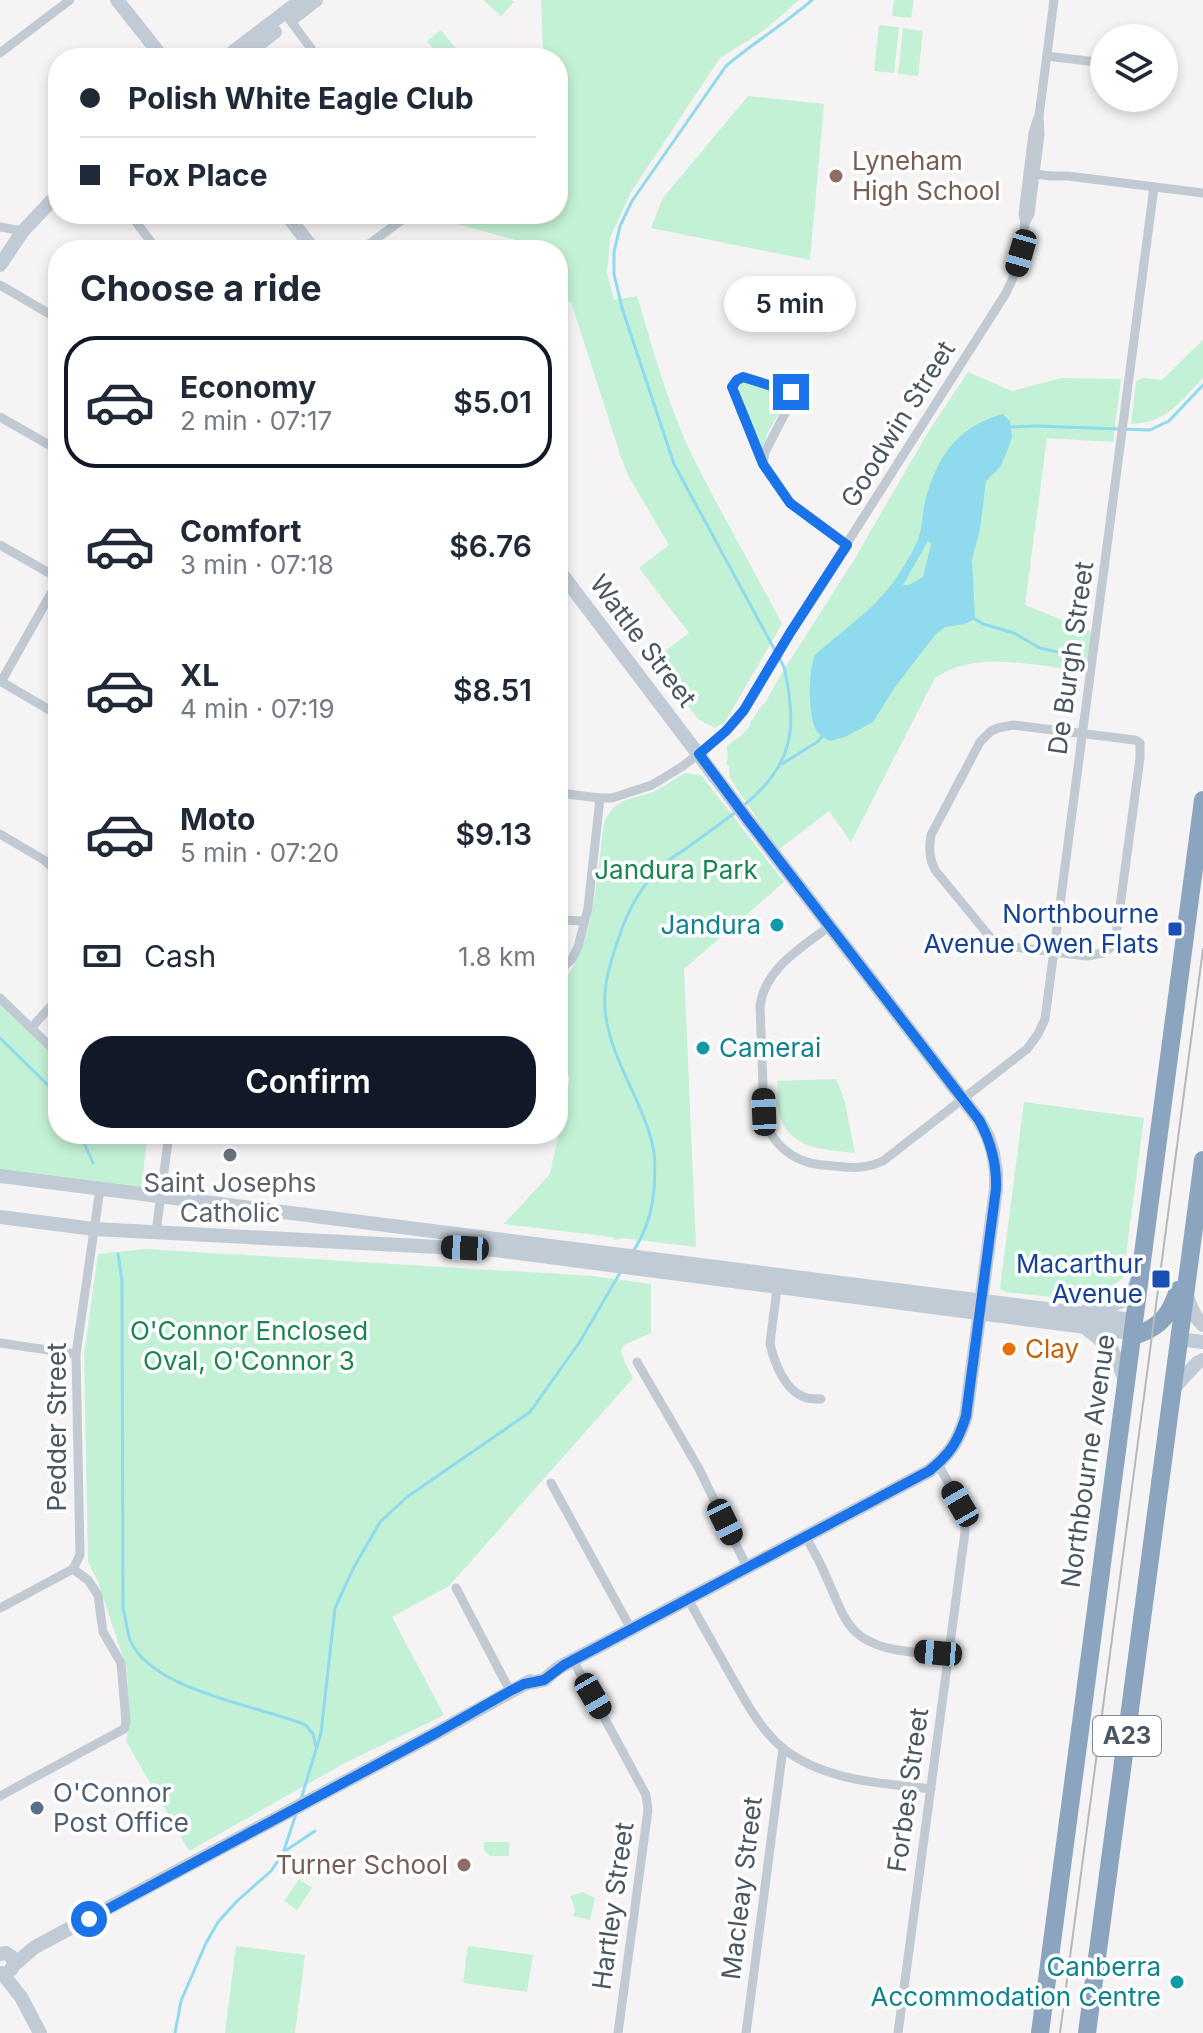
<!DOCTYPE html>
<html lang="en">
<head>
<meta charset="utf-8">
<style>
	:root { --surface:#fff; --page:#f6f6f7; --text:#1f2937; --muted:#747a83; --line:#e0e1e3; --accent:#111827 }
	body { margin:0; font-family:Inter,sans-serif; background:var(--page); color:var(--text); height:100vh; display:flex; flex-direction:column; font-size:30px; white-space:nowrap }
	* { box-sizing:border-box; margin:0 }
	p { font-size:26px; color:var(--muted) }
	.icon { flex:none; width:44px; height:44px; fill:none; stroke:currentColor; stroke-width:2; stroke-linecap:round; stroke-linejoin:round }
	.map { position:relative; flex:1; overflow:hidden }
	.drawer { position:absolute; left:48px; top:240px; width:520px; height:904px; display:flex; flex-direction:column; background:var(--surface); border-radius:32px; box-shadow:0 4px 12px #0003 }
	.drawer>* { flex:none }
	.banner { position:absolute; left:48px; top:48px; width:520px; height:176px; border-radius:32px; box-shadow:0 4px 12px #0003; display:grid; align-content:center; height:176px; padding:0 32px; background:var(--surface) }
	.fabs { position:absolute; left:1090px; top:24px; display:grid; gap:16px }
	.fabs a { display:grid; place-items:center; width:88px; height:88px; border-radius:50%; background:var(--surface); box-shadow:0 4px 12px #0003; font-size:40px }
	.end { position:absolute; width:36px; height:36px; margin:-18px; border:10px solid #1a73e8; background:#fff; box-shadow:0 0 0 4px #fff }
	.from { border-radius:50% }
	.bubble { position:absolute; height:56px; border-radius:28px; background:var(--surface); box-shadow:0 4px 12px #0003; font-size:26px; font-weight:600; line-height:56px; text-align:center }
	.car { position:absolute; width:24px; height:48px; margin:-24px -12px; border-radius:10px; box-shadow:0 0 6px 2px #0007; background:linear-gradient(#222 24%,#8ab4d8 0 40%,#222 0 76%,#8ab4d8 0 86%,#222 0) }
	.banner b { display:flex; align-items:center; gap:28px; height:76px; font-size:30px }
	.banner b+b { border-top:2px solid var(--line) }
	.banner i { width:20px; height:20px; background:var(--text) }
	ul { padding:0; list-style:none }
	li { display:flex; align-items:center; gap:24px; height:132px; margin:0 16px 12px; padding:0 16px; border:4px solid transparent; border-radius:32px }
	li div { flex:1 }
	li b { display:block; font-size:30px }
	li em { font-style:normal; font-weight:600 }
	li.selected { border-color:var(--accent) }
	li>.icon { width:72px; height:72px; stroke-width:1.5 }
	h2 { padding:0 32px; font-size:36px; line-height:96px }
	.pay { display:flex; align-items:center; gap:20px; height:88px; padding:0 32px; font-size:30px }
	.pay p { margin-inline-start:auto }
	.cta { display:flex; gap:16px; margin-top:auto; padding:16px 32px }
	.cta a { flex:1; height:92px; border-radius:32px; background:var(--accent); color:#fff; font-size:32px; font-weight:600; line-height:92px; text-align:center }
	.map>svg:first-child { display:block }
	.green { fill:#c3f1d5 }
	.water { fill:#90daee; fill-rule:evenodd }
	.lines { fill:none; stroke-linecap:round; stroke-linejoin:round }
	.stream { stroke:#90daee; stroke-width:3 }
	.street { stroke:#c1cad2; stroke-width:9 }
	.secondary { stroke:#c1cbd6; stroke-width:14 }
	.highway { stroke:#8ba5c1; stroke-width:18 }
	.tram { stroke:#b5b8bd; stroke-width:2 }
	.route { stroke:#1a73e8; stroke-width:10 }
	.education-dot { fill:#8d6e63; stroke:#fff; stroke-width:3 }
	.culture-dot { fill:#0f9aa8; stroke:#fff; stroke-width:3 }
	.transit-dot { fill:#1a4fb4; stroke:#fff; stroke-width:3 }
	.worship-dot { fill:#6b7280; stroke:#fff; stroke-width:3 }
	.food-dot { fill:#e8710a; stroke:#fff; stroke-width:3 }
	.service-dot { fill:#5c6f8a; stroke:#fff; stroke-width:3 }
	.labels { text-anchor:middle; stroke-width:7; stroke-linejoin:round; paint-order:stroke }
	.shield { fill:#fff; stroke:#808990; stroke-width:2 }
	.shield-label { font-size:24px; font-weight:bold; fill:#4a5661 }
	.education-label { font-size:26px; fill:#785e54; stroke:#fff; text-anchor:start }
	.street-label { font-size:26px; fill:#4a5661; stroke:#fff }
	.park-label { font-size:26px; fill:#17864f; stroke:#fff }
	.transit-label { font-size:26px; fill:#164399; stroke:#fff; text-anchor:end }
	.culture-label { font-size:26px; fill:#0d838f; stroke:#fff; text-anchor:end }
	.worship-label { font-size:26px; fill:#5b616d; stroke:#fff }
	.food-label { font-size:26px; fill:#c56008; stroke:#fff; text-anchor:start }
	.service-label { font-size:26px; fill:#4e5e75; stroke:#fff; text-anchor:start }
</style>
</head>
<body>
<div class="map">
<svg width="1203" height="2033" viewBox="0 0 1203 2033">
	<rect width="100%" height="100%" fill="#f5f3f3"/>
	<g class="green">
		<polygon points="483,0 512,0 514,2 501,16"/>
		<path d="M541,0h258l-33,29 -46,29 -89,134 -21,46 -3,34 7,28 23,-4c17,56 32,114 59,167 27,54 58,107 86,161l-57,98 -10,6 -17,-9 -45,-59 36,-27 -50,-65 30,-23 -40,-68 -8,-20 -50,-155 -13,-2v-50h-25l1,-5 -103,-28 1,-3h126v-156h-15z"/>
		<polygon points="894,0 914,0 911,18 892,16"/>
		<polygon points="879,25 899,27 894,73 874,71"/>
		<polygon points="903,28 923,31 918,76 898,74"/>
		<polygon points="441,30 461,55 458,58 440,58 427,41"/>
		<polygon points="748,96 824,104 810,260 651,228 663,198"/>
		<path d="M1203,340v37l-2,3c-22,23 -35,43 -70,44l5,-43 7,-3 19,2z"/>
		<path d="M968,372l44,19 50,-13 59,1 -8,63 -66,-4 -22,167 67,27 -5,42c-35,-8 -95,-19 -130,-7 -7,2 -15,7 -22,11l-84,164 -22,-31 -51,39 -48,-72 -1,-11 -3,-4 2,-4 -1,-13 15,-11 8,-9v-3l12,-18 3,-2 15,-27 74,-116 76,-131z"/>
		<polygon points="744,381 789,395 788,399 768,432 761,453 755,440 739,387"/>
		<path d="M685,773l16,2 83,107 -100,87 12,278 -74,-9 -7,2 -3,-3 -108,-13 46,-50 20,-96 -12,-22v-70c37,-33 39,-115 46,-163 12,-28 28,-22 53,-33 9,-5 19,-12 28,-17z"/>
		<polygon points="0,1000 58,1057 58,1134 148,1134 141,1189 0,1171"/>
		<path d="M836,1079l9,23 10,51c-33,-4 -70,-4 -77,-45 -1,-9 0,-18 -1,-27z"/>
		<polygon points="1024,1102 1144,1118 1123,1278 1093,1301 1005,1292 1000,1288"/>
		<polygon points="146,1249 593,1276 651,1284 651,1333 624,1345 621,1351 625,1363 633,1378 449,1586 392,1617 444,1715 345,1763 189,1851 126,1741 129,1726 127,1669 98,1582 88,1562 84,1354 98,1254"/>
		<polygon points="484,1842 509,1842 509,1856 490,1856 484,1850"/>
		<polygon points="299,1879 312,1888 297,1910 284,1901"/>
		<polygon points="583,1892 595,1898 590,1920 573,1916 575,1910 570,1896"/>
		<polygon points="236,1946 305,1955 295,2033 225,2033"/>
		<polygon points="468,1946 533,1955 527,1992 463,1983"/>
	</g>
	<path class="water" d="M1003,414l7,7 2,16 -4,12 -7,17 -15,15 -6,48 -8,31 3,59 -10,5 -20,3 -10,8 -40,52 -22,35 -28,15 -15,4c-6,-3 -12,-6 -15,-13 -7,-18 -7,-56 0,-73 31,-28 66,-50 87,-86 5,-8 11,-18 15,-27 5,-11 5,-24 7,-36 11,-46 31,-79 79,-92zM928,541l3,3 -8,33 -14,8h-6z"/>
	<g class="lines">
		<g class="stream">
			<polyline points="1011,427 1034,426 1150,430 1169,421 1203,385"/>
			<polyline points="975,619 983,624 1014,633 1040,648 1075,656"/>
			<polyline points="782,764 817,742 822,737"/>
			<path d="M743,806c51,-41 55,-79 41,-139l-110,-203 -52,-156 -8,-34v-22l6,-26 12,-25 94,-135c28,-24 59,-42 86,-66"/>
			<polyline points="0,1038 58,1095"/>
			<polyline points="80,1134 93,1163"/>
			<path d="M632,1253c13,-19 20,-40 22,-63 1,-14 2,-29 -1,-43 -10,-47 -44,-89 -48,-138 -2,-25 6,-49 14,-72 9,-27 23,-53 44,-72 7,-7 17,-12 25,-18 17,-12 33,-24 49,-36"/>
			<path d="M118,1254l4,27 1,328c3,10 4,22 7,31 22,51 127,65 176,85l7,9 3,13"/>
			<polyline points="301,1799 321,1733 335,1608 353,1569 380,1522 407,1497 530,1412 579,1343 620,1273"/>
			<polyline points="285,1851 315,1831"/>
			<polyline points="175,2033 181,2001 206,1943 218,1922 237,1901 271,1871 283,1853 296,1814"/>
		</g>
		<g class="street">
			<polyline points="287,16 318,58"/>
			<polyline points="0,53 70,0"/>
			<polyline points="1047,56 1104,63"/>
			<polyline points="1028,173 1050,176 1068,176 1203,193"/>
			<polyline points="130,214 157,250"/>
			<polyline points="1025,223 1023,214 1033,133 1037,120"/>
			<polyline points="0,227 23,231"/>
			<polyline points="361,250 410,214"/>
			<polyline points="0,285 58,319"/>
			<polyline points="0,417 58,450"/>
			<polyline points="763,464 765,452 792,400 793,395 787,390 743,377 737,380 732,387 763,464 790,503 847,545"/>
			<polyline points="0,545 58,578"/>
			<polyline points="0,681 58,715"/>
			<polyline points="1,682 58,581"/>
			<path d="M1013,725l122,15 5,3v15l-24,178 -6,12 -7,5 -16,3 -82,-10 -15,-9 -55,-67c-6,-12 -6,-22 -4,-35l49,-93 11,-11 7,-3z"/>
			<polyline points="558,793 600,798 612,798 652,785 683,766 717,739 737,720 744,710 790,633 1006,293 1016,271 1021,253 1025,223 1030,214 1040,134 1039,116 1054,0"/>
			<polyline points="0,834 44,860 58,872"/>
			<polyline points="558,920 584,921"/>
			<path d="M830,926c-28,21 -65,42 -70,80l4,106c3,24 20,43 43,50 8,3 18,3 26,4 18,2 32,3 50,-5l144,-112 11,-15 7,-15 109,-832"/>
			<polyline points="558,972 572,959 578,947 588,908 600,798"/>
			<polyline points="0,998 58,1054"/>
			<polyline points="31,1028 52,1005 58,995"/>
			<polyline points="156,1232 169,1134"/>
			<path d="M778,1281l-8,62c4,20 16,50 37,55 5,1 10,1 14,1"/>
			<polyline points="0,1343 76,1354"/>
			<polyline points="637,1362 698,1467 747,1567"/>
			<polyline points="551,1483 631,1629"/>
			<path d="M805,1536c9,15 17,30 23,45 17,37 19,58 64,68 18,4 38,4 56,6"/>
			<polyline points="456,1588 510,1691"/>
			<path d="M688,1599c14,25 28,50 42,75 15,26 30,56 54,75 41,32 97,34 147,40"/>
			<polyline points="0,1608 73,1569 80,1555 76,1354 100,1189"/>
			<polyline points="573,1660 646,1795 648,1810 618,2033"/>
			<polyline points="0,1796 124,1729 126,1723 121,1663 103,1632 98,1595 88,1580 73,1569"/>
			<polyline points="746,2033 783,1748"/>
			<polyline points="898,2033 965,1532 964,1513 960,1504 938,1464"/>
		</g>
		<g class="secondary">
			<polyline points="117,0 163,58"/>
			<polyline points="294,17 316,0"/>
			<polyline points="225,58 301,0"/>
			<polyline points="241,58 275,32"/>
			<polyline points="286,214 314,250"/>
			<polyline points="0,265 23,231 58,194"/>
			<polyline points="0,1176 1133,1320"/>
			<polyline points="0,1217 94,1229 495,1250 1131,1333"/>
			<path d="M1186,1292c3,12 7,24 17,33"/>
			<path d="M1088,1309l5,1c20,-6 35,-5 43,-27"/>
			<polyline points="1088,1330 1111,1348 1125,1379"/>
			<polyline points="1179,1339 1203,1342"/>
			<polyline points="1173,1389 1197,1363 1203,1360"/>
			<path d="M524,1684l20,-4 14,-12 371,-197c21,-17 29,-29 37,-55l30,-227v-17l-3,-19 -5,-16 -9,-17 -231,-300 -190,-251"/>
			<polyline points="0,1954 6,1953 12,1957 14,1963 11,1970"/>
			<polyline points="14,1965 35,1947 438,1732 530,1681"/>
			<polyline points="2,1973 21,1997 40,2033"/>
		</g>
		<g class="highway">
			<path d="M1139,1334c23,-8 32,-22 39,-44"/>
			<polyline points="1040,2033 1203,800"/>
			<polyline points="1087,2033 1203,1160"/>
		</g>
		<polyline class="tram" points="1060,2033 1203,949"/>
	</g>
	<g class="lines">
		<path class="route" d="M89,1919l349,-187 72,-41 14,-7 20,-4 20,-15 365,-194c21,-17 29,-29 37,-55l30,-227c1,-25 -5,-47 -17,-69l-231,-300 -49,-66 27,-23 18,-21 46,-77 57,-88 -57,-42 -27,-39 -31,-77 5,-7 6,-3 48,15"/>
	</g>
	<g class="education-dot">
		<circle cx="836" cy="176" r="8"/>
		<circle cx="464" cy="1865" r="8"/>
	</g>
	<g class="culture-dot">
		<circle cx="777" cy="925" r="8"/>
		<circle cx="703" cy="1048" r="8"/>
		<circle cx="1177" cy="1982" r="8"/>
	</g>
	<g class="transit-dot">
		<rect x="1167" y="921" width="16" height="16" rx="4"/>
		<rect x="1151" y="1269" width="20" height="20" rx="4"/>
	</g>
	<circle class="worship-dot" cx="230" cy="1155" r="8"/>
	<circle class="food-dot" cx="1009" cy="1349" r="8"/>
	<circle class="service-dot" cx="37" cy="1808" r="8"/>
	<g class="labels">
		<rect class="shield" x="1093" y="1716" width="68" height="40" rx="6"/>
		<g class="shield-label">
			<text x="1127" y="1744">A23</text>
		</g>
		<g class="education-label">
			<text x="852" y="170">Lyneham<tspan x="852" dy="30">High School</tspan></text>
			<text x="448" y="1874" text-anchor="end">Turner School</text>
		</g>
		<g class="street-label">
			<text transform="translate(898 424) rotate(-58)" y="9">Goodwin Street</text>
			<text transform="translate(643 641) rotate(53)" y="9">Wattle Street</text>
			<text transform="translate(1071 658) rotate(-82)" y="9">De Burgh Street</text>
			<text transform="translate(57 1427) rotate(-90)" y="9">Pedder Street</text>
			<text transform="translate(1088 1461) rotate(-82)" y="9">Northbourne Avenue</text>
			<text transform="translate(908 1790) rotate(-82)" y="9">Forbes Street</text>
			<text transform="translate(742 1888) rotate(-83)" y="9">Macleay Street</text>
			<text transform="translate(613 1906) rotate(-82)" y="9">Hartley Street</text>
		</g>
		<g class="park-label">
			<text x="676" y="879">Jandura Park</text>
			<text x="249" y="1340">O'Connor Enclosed<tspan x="249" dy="30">Oval, O'Connor 3</tspan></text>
		</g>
		<g class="transit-label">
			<text x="1159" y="923">Northbourne<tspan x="1159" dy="30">Avenue Owen Flats</tspan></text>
			<text x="1143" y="1273">Macarthur<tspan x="1143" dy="30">Avenue</tspan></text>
		</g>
		<g class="culture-label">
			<text x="761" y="934">Jandura</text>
			<text x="719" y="1057" text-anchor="start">Camerai</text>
			<text x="1161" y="1976">Canberra<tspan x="1161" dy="30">Accommodation Centre</tspan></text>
		</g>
		<g class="worship-label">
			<text x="230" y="1192">Saint Josephs<tspan x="230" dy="30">Catholic</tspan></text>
		</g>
		<g class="food-label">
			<text x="1025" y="1358">Clay</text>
		</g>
		<g class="service-label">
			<text x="53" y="1802">O'Connor<tspan x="53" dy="30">Post Office</tspan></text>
		</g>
	</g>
</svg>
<div class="fabs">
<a><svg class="icon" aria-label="layers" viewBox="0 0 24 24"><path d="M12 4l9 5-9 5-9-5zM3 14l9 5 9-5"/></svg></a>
</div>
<i class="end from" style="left:89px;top:1919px"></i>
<i class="end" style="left:791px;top:392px"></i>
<div class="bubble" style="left:724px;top:276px;width:132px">5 min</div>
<i class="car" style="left:1021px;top:253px;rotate:196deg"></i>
<i class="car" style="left:764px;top:1112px;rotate:358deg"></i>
<i class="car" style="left:465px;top:1248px;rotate:273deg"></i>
<i class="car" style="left:960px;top:1504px;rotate:330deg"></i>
<i class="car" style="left:725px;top:1522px;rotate:154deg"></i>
<i class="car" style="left:938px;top:1653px;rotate:275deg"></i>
<i class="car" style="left:593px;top:1696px;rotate:150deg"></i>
<div class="banner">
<b><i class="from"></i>Polish White Eagle Club</b>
<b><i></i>Fox Place</b>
</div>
<section class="drawer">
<h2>Choose a ride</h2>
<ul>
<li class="selected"><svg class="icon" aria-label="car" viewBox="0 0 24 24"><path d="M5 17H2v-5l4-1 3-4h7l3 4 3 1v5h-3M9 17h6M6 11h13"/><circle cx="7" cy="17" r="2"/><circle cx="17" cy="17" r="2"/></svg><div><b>Economy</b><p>2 min · 07:17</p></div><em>$5.01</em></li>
<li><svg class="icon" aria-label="car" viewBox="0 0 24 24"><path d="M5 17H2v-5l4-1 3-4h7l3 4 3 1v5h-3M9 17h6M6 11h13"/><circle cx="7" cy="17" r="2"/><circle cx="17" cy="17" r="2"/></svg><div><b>Comfort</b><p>3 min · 07:18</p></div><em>$6.76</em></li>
<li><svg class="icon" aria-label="car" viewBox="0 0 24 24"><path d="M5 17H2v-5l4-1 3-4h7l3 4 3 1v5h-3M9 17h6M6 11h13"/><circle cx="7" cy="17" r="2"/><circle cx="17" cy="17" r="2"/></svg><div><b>XL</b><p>4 min · 07:19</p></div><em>$8.51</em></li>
<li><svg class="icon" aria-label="car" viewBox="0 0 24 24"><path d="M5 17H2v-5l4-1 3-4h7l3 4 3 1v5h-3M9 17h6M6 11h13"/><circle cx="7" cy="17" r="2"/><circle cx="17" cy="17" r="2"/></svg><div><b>Moto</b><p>5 min · 07:20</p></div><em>$9.13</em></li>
</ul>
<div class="pay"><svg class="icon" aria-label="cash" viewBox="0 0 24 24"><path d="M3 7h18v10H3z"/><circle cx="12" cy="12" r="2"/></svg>Cash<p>1.8 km</p></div>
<div class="cta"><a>Confirm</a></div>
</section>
</div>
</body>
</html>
